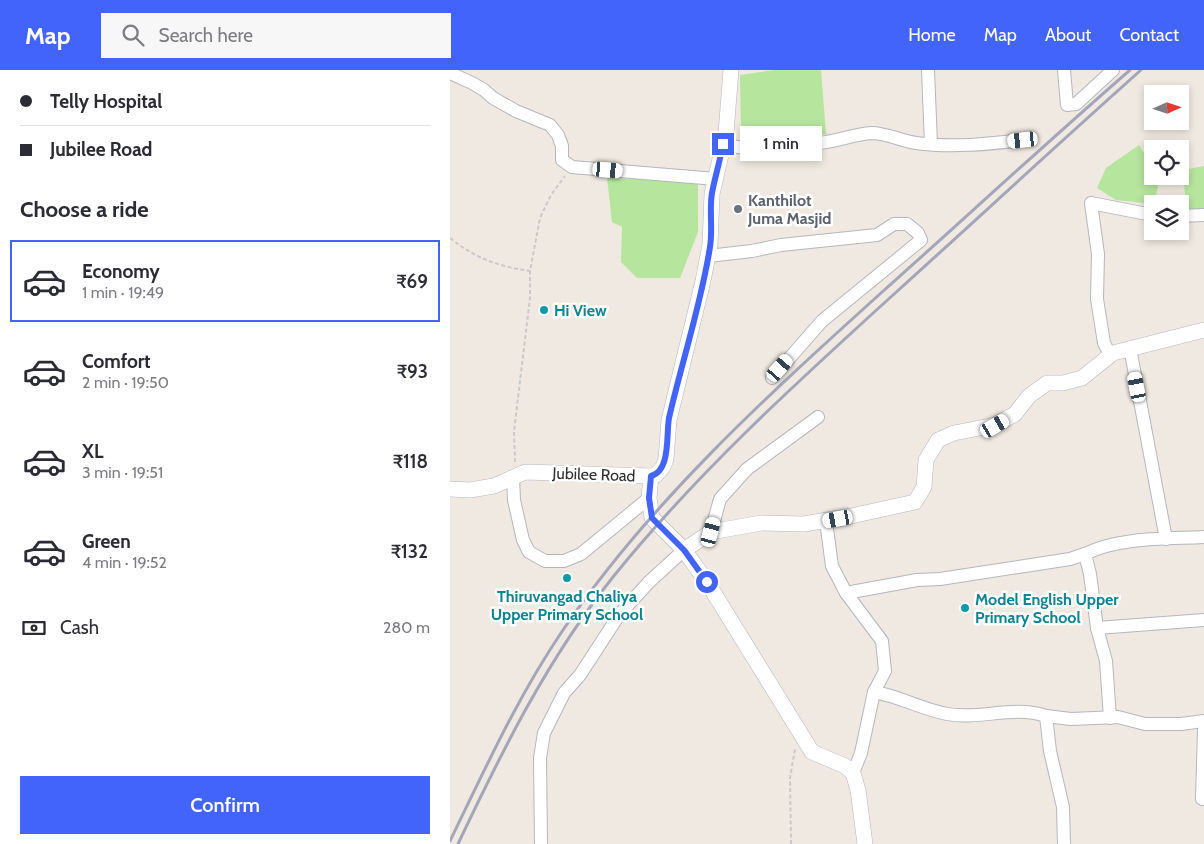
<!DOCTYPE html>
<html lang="en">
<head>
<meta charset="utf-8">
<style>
	:root { --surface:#fff; --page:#f7f7f7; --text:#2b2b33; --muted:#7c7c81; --line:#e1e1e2; --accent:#4264fb }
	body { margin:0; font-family:Cabin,sans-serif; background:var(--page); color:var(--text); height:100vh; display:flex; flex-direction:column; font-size:19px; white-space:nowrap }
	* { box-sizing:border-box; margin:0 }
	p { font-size:16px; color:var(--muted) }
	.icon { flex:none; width:28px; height:28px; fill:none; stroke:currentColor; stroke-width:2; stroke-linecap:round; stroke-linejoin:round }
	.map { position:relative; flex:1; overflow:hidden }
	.panel { display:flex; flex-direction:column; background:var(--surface); width:450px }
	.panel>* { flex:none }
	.guide { display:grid; align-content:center; height:110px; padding:0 20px; background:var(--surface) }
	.needle { width:32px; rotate:87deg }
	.buttons { position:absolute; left:694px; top:15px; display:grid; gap:10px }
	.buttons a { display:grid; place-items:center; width:45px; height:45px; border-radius:0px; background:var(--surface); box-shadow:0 2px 8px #0003; font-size:25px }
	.end { position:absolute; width:22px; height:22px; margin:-11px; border:6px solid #4264fb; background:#fff; box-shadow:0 0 0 2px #fff }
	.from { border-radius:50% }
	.bubble { position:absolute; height:35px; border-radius:0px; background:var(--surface); box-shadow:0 2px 8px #0003; font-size:16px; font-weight:600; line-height:35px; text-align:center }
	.car { position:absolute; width:15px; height:30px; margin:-15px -8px; border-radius:6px; box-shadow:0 0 4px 1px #0007; background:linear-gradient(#fff 24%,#345 0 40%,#fff 0 76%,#345 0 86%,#fff 0) }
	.guide b { display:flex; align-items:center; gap:18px; height:48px; font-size:19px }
	.guide b+b { border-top:1px solid var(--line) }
	.guide i { width:12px; height:12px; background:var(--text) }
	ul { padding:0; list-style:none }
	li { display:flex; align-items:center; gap:15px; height:82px; margin:0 10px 8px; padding:0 10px; border:2px solid transparent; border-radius:0px }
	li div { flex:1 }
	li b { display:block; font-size:19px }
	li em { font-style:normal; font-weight:600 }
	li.on { border-color:var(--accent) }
	li>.icon { width:45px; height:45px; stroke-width:1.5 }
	h2 { padding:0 20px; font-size:22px; line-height:60px }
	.pay { display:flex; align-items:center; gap:12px; height:55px; padding:0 20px; font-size:19px }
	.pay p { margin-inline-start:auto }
	.action { display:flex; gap:10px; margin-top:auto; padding:10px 20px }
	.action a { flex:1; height:58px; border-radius:0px; background:var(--accent); color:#fff; font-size:20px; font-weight:600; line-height:58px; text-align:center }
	header { display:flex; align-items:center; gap:30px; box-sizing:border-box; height:70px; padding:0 25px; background:var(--accent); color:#fff }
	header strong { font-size:24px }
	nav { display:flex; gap:28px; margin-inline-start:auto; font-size:18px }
	.search { width:350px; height:45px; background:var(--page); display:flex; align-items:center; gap:12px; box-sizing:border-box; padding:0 18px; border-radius:0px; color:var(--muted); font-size:19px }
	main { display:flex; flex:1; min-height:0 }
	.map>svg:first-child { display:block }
	.green { fill:#b6e59e }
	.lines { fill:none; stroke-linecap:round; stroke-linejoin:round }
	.minor-casing { stroke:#b4b7c1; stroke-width:14 }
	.tertiary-casing { stroke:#b4b7c1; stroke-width:16 }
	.path { stroke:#c9c9c9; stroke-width:2; stroke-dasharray:4 2.5; stroke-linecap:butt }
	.minor { stroke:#fff; stroke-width:12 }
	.tertiary { stroke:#fff; stroke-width:15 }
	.rail { stroke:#a3a6b8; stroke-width:3 }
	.route { stroke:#4264fb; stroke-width:6 }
	.worship-dot { fill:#6b7280; stroke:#fff; stroke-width:2 }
	.culture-dot { fill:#0f9aa8; stroke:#fff; stroke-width:2 }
	.labels { text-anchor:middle; stroke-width:5; stroke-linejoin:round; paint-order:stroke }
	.worship-label { font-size:16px; font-weight:bold; fill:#5b616d; stroke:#fff; text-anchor:start }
	.culture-label { font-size:16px; font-weight:bold; fill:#0d838f; stroke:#fff; text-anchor:start }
	.street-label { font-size:16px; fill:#2e2e2e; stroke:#fff }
</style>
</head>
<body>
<header>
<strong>Map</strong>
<div class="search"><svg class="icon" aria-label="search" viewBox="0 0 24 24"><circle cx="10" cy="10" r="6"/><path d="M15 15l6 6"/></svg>Search here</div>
<nav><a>Home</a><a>Map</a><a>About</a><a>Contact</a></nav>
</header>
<main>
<section class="panel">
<div class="guide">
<b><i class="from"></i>Telly Hospital</b>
<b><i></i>Jubilee Road</b>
</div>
<h2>Choose a ride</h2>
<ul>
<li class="on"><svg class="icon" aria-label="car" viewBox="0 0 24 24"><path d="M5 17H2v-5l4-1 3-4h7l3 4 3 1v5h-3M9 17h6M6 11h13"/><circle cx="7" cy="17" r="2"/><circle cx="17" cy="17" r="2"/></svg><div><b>Economy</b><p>1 min · 19:49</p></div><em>₹69</em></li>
<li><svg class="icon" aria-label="car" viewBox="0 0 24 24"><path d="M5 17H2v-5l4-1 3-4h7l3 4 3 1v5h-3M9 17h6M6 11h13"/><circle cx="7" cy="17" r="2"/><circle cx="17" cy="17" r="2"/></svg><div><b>Comfort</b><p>2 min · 19:50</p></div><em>₹93</em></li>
<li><svg class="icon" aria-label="car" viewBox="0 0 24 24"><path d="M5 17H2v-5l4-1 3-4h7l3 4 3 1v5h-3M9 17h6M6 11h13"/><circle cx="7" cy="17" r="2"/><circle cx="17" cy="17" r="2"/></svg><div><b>XL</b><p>3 min · 19:51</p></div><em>₹118</em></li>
<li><svg class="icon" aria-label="car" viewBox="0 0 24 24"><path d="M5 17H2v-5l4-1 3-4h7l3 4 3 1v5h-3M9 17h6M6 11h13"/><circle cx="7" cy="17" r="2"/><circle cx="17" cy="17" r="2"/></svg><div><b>Green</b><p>4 min · 19:52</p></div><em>₹132</em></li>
</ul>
<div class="pay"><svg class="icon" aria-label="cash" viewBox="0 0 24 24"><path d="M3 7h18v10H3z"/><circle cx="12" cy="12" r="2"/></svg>Cash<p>280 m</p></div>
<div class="action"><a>Confirm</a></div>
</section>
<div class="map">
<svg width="754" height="774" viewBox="0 0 754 774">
	<rect width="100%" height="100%" fill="#efe9e1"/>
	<g class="green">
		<polygon points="325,0 371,0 376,64 333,69 291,63 290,5"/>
		<polygon points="689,75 702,96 702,106 710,107 704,134 666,130 647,118 656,98"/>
		<polygon points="754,96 754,139 736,139 733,100"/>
		<polygon points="157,108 248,111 248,162 230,208 187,208 171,192 172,157 162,152"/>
	</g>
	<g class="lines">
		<defs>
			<g id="minor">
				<polyline points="478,0 481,74"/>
				<polyline points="614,0 617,35 626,34 663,0"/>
				<polyline points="0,3 22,13 34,20 43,28 66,41 100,55 108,65 112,76 112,90 122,97 266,109"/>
				<path d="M273,75c35,6 68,4 103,-3 14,-2 31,-8 45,-9 16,0 30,8 45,10 34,5 73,1 107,-3"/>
				<polyline points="730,146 754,145"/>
				<polyline points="258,186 302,181 331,175 427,165 444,154 457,154 468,163 471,170 372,251 322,308"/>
				<polyline points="680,278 716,469"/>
				<polyline points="660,285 654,273 647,229 648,184 641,133 702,145"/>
				<polyline points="63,407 64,430 73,470 79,482 95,491 114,491 131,484 199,428"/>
				<polyline points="376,451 382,496 396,523 432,571 435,601 424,622"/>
				<polyline points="261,462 270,429 297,399 368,347"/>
				<polyline points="396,523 467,510 490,509 620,489 635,484"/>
				<polyline points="647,558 754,550"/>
				<polyline points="596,646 621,649 668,647 695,654 731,654 754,651"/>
				<path d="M660,648l-4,-57 -9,-33 -7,-54 -5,-20c34,-17 81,-15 119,-17"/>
				<polyline points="754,660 752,729 754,729"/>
				<path d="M403,703l8,-20 13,-61c25,4 47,17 73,22 33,6 66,-9 99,2l4,35 13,56 1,37"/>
				<polyline points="91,774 90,688 94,663 114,623 130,605 169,545 199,512 234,480"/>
			</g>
			<g id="tertiary">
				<polyline points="201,406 199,428 202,448 234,480 257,512 362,682 395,696 403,703 408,720 415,774"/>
				<polyline points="0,419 20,420 44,416 75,402 201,406 206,405 213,397 216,389 219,350 253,211 260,175 262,124 276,63 281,0"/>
				<polyline points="234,480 261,462 311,453 354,454 401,446 465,432 474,417 476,390 488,370 504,363 545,355 565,344 579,326 597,313 613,313 632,308 663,283 754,260"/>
			</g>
		</defs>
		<use href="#minor" class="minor-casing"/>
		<use href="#tertiary" class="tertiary-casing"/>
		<g class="path">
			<path d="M0,168c27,21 47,28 80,33"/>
			<polyline points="65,392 64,361 80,228 80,201 90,148 101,125 115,106"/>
			<polyline points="341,774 340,708 345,679"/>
		</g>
		<use href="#minor" class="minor"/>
		<use href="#tertiary" class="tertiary"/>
		<g class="rail">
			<path d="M0,771c35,-72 68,-145 113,-211 87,-128 204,-234 318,-337 83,-74 165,-150 249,-223"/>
			<path d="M8,774c44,-93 90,-186 155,-267 83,-103 182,-193 280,-282 83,-75 165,-151 248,-225"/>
		</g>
	</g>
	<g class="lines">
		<path class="route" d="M257,512l-23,-32 -32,-32 -3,-20 2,-22c20,-5 15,-42 18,-58 13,-57 32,-113 41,-171 3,-18 -1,-37 2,-54 3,-16 8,-32 11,-49"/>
	</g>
	<circle class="worship-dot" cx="288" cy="139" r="5"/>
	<g class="culture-dot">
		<circle cx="94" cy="240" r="5"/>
		<circle cx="117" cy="508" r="5"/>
		<circle cx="515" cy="538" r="5"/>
	</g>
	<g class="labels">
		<g class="worship-label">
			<text x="298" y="136">Kanthilot<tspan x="298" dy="18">Juma Masjid</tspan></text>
		</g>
		<g class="culture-label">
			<text x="104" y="246">Hi View</text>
			<text x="117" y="532" text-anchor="middle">Thiruvangad Chaliya<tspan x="117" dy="18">Upper Primary School</tspan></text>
			<text x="525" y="535">Model English Upper<tspan x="525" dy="18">Primary School</tspan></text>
		</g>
		<g class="street-label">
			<text transform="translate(144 404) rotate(2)" y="6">Jubilee Road</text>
		</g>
	</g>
</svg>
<div class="buttons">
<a><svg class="needle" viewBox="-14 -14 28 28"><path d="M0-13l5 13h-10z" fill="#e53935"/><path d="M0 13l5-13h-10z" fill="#7c7c81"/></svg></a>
<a><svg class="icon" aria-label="locate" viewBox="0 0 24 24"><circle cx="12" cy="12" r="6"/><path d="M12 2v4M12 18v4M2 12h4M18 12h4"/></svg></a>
<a><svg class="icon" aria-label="layers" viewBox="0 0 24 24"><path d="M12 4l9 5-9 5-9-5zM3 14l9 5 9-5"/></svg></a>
</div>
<i class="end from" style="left:257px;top:512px"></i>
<i class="end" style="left:273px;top:74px"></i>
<div class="bubble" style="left:290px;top:56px;width:82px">1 min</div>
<i class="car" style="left:573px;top:70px;rotate:264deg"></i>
<i class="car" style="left:158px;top:100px;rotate:95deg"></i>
<i class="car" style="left:330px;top:298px;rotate:41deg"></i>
<i class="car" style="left:687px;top:317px;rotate:349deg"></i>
<i class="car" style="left:545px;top:356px;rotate:60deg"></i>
<i class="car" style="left:388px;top:449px;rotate:260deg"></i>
<i class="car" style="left:261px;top:462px;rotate:15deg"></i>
</div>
</main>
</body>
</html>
